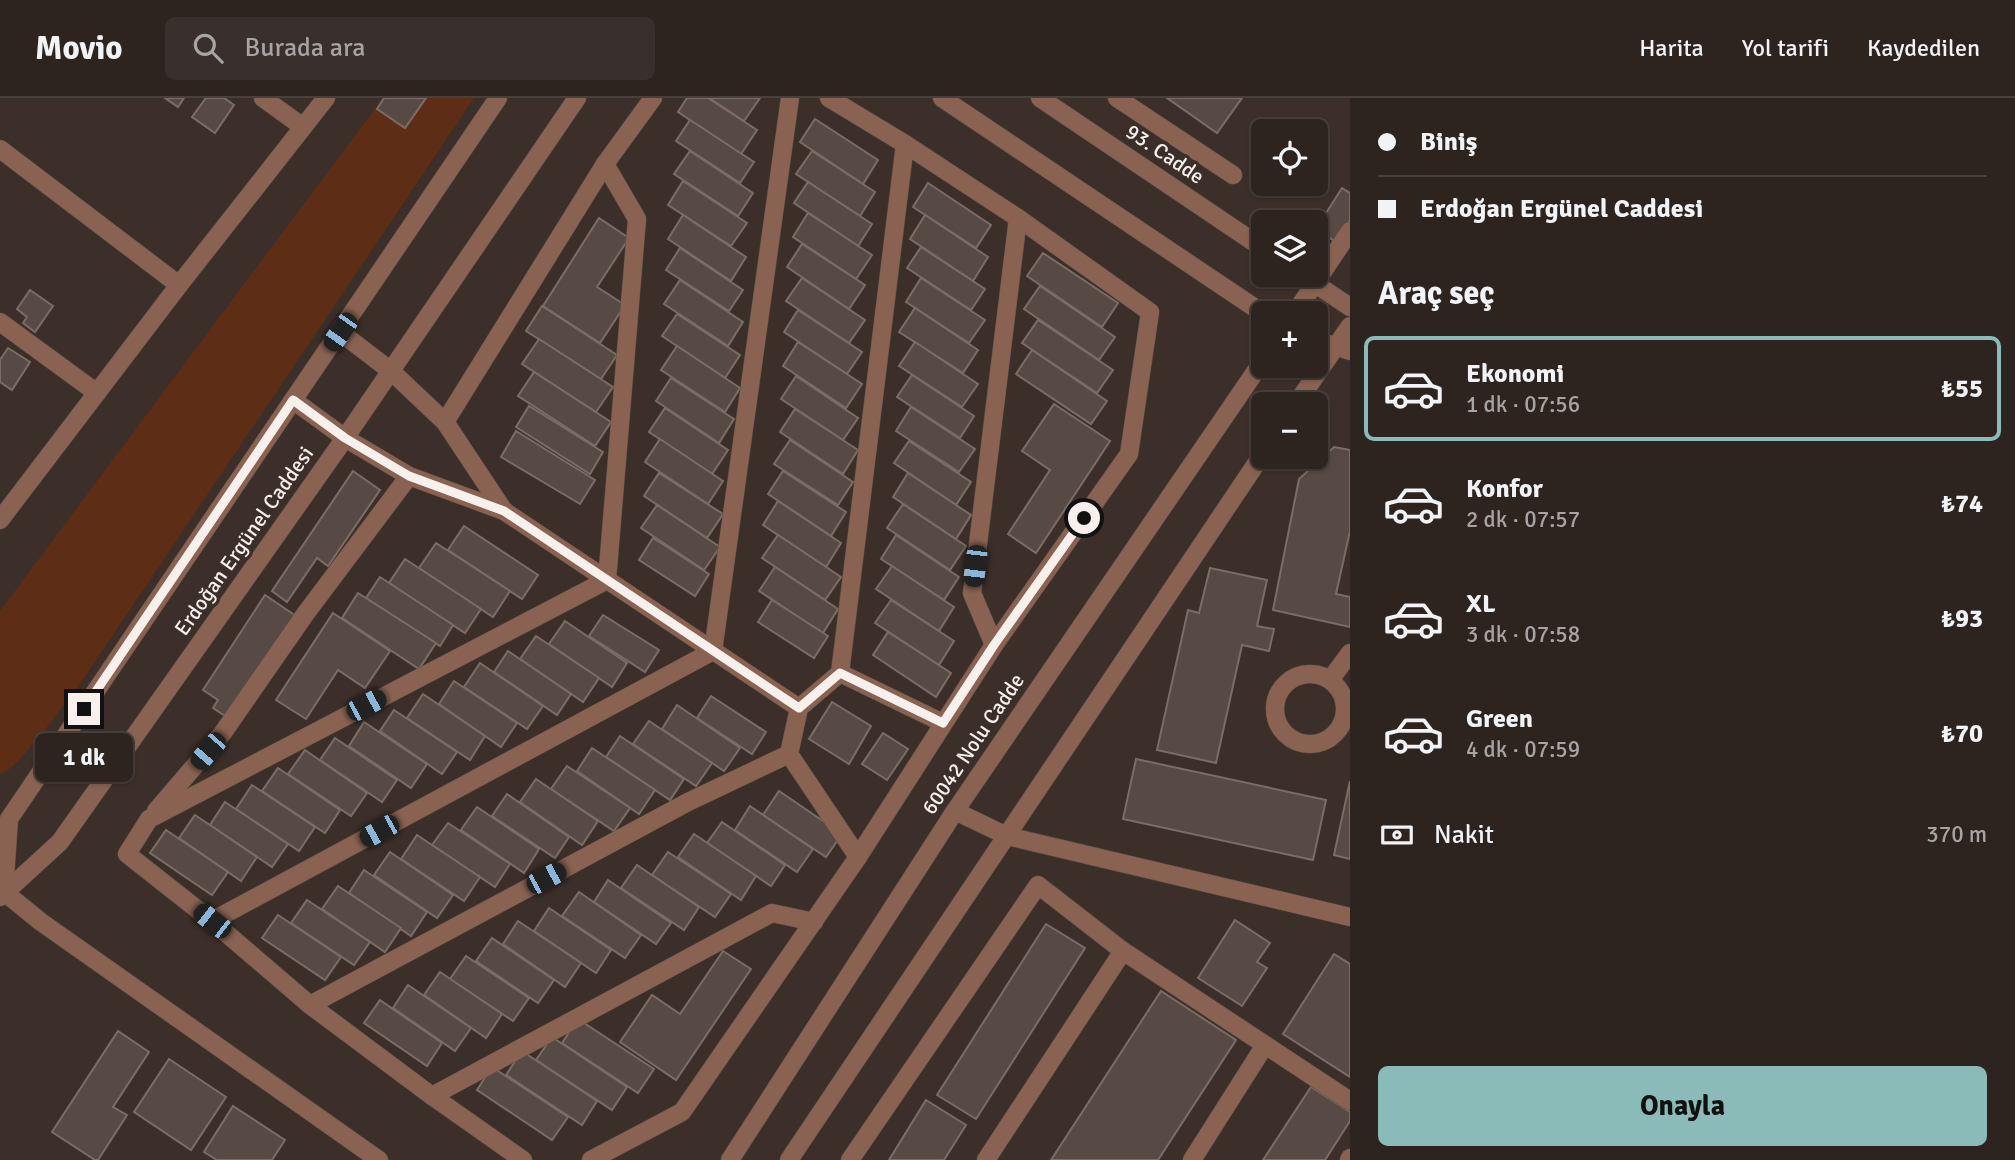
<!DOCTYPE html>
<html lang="tr">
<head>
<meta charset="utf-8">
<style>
	:root { --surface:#2d231f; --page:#392f2c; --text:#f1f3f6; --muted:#a7a4a4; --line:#48403d; --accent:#8bbbb9 }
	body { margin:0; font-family:Signika,sans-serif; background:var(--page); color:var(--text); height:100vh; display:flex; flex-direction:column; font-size:26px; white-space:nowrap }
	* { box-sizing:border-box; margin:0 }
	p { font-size:23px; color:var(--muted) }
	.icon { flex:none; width:38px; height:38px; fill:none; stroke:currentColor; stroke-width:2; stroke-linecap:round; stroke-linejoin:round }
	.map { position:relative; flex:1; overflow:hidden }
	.drawer { display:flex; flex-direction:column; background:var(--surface); width:665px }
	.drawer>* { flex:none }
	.top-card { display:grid; align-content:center; height:154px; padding:0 28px; background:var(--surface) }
	.tools { position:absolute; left:1251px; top:21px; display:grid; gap:14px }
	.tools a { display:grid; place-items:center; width:77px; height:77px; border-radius:10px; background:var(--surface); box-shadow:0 2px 5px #0004,0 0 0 2px var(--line); font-size:35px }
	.end { position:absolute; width:32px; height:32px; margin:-16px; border:9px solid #f8f0ec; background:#111; box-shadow:0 0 0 4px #111 }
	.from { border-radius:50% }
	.bubble { position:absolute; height:49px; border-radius:10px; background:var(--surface); box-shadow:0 2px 5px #0004,0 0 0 2px var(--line); font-size:23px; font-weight:700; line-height:49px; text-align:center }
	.car { position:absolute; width:21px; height:42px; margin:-21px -10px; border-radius:9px; box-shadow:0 0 5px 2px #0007; background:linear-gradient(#222 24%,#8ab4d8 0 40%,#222 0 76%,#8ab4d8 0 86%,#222 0) }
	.top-card b { display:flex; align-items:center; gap:24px; height:66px; font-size:26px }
	.top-card b+b { border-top:2px solid var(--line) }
	.top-card i { width:18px; height:18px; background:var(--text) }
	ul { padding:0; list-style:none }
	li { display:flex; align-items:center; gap:21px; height:105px; margin:0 14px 10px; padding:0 14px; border:4px solid transparent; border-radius:10px }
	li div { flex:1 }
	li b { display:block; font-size:26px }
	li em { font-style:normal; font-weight:700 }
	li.active { border-color:var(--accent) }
	li>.icon { width:63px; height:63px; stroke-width:1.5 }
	h2 { padding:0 28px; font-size:32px; line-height:84px }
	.pay { display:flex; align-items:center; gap:18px; height:77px; padding:0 28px; font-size:26px }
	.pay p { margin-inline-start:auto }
	.cta { display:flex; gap:14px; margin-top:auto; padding:14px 28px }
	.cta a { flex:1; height:80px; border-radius:10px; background:var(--accent); color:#111; font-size:28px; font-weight:700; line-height:80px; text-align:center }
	header { display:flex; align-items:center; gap:42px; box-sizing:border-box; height:98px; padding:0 35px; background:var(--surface); border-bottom:2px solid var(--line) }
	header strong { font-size:33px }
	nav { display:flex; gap:38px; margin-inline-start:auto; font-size:24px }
	.search { width:490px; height:63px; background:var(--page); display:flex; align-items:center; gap:18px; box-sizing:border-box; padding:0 24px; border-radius:10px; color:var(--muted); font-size:26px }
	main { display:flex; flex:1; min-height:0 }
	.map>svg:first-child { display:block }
	.green { fill:#5d2d15 }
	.building { fill:#574943; stroke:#7b6c66; stroke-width:2 }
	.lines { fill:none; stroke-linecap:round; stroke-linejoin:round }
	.minor-casing { stroke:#5a4e48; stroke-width:19 }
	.minor { stroke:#896251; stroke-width:18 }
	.route { stroke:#f8f0ec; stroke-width:9 }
	.labels { text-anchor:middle; stroke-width:7; stroke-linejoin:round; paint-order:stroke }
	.street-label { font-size:21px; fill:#f8f0ec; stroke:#3c2f29 }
</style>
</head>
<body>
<header>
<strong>Movio</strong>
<div class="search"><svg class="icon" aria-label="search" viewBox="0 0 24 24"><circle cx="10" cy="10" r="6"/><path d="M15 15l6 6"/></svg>Burada ara</div>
<nav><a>Harita</a><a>Yol tarifi</a><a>Kaydedilen</a></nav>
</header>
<main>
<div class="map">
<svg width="1350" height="1062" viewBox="0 0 1350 1062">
	<rect width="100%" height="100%" fill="#3c2f29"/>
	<path class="green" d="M383,0h91l-390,580c-15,18 -65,93 -84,96v-163z"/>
	<g class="building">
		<polygon points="165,0 184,0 178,9"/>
		<polygon points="206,0 224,0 234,7 215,35 192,19"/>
		<polygon points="384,0 426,0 405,30 377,11"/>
		<polygon points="687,0 708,0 757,32 741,56 678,14"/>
		<polygon points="709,0 760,0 744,23"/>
		<polygon points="1167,0 1242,0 1217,35"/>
		<polygon points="815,21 878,62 863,86 800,44"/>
		<polygon points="690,22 754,64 740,85 676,43"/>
		<polygon points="690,53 753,95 738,118 674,76"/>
		<polygon points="812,53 875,94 860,118 796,76"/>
		<polygon points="683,83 747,125 731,148 668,107"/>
		<polygon points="808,84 872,126 858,148 794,105"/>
		<polygon points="928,85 991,127 976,150 913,109"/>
		<polygon points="1342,90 1350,95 1350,122 1336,144 1316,131"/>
		<polygon points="808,115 872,157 856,181 793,139"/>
		<polygon points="683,117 746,159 731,183 668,141"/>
		<polygon points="925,117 988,159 973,183 910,141"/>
		<polygon points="599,120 629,140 597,189 625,207 600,245 543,208"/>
		<polygon points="802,146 865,187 849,211 787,169"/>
		<polygon points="921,149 985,191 971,212 907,170"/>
		<polygon points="680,150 743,192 729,213 666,172"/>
		<polygon points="1043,155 1118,205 1102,229 1027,178"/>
		<polygon points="802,180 865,222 849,245 786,203"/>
		<polygon points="921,180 985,222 969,245 906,204"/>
		<polygon points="680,182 743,224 728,248 664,206"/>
		<polygon points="1040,188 1115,239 1099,262 1024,211"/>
		<polygon points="30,192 53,208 35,234 23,225 27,219 17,211"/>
		<polygon points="542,208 617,257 601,281 526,233"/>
		<polygon points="915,210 978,252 963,275 899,234"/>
		<polygon points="798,212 862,254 847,276 784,234"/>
		<polygon points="677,216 740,257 725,280 662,238"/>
		<polygon points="1038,222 1113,272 1097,295 1022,245"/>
		<polygon points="539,241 613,289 596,314 522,266"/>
		<polygon points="798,244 862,286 846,310 783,268"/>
		<polygon points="915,244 978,286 962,309 899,268"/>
		<polygon points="677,248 740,290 725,314 661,272"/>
		<polygon points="8,250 30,264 12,292 0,284 0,262"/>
		<polygon points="1032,252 1107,303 1091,326 1016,276"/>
		<polygon points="534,274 611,324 595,348 518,298"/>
		<polygon points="912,277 974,318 960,340 897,299"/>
		<polygon points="796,278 858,320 843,342 781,301"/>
		<polygon points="671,280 734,321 719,345 656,303"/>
		<polygon points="1054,306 1110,343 1036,455 1008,436 1050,372 1022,353"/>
		<polygon points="529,308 603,354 590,376 516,329"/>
		<polygon points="911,309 975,351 959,374 896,333"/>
		<polygon points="665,310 728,352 712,376 649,334"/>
		<polygon points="795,311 858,352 843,376 780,334"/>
		<polygon points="516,333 595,382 580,406 501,359"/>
		<polygon points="660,341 723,383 708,406 645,364"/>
		<polygon points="790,342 853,384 838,407 774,366"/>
		<polygon points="909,343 971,384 956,407 894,365"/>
		<polygon points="1334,349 1350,352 1350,433 1336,496 1350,499 1350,529 1273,512 1299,381"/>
		<polygon points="353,373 380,392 328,468 317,460 287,504 272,493"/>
		<polygon points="783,373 846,414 831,438 768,396"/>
		<polygon points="659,375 723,416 707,440 644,398"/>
		<polygon points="908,375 971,417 956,441 893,399"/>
		<polygon points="778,403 841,445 826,469 763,427"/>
		<polygon points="903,406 966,448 950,472 887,430"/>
		<polygon points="657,407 720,449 704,472 641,430"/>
		<polygon points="464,428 538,477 522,501 448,452"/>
		<polygon points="778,437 841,479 825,502 762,460"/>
		<polygon points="896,437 959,479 944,502 881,461"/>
		<polygon points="653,440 709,476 695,498 639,462"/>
		<polygon points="436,445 510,493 493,519 419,470"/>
		<polygon points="405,461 481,511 465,535 389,485"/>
		<polygon points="892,468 954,509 939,533 876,491"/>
		<polygon points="775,469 838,511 823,535 759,493"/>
		<polygon points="1210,470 1267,482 1257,528 1274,531 1269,553 1242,547 1216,665 1157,652 1188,512 1199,515"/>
		<polygon points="380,479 453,527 440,548 366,500"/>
		<polygon points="358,495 436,545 419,571 342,520"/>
		<polygon points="265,497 296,518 228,620 213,610 218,602 203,592"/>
		<polygon points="772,502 828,538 814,560 758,524"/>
		<polygon points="891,502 954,543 939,567 875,525"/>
		<polygon points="333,515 390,553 365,590 338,572 306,621 276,602"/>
		<polygon points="603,517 659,552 645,574 589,538"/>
		<polygon points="565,523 627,565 612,589 549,546"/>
		<polygon points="888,534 951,575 936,599 873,557"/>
		<polygon points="536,538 599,580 583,604 520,561"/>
		<polygon points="508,553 571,596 557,617 494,574"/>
		<polygon points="480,565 543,608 527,631 464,589"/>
		<polygon points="454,583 517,625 501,649 439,606"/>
		<polygon points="423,596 485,638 470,662 407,620"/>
		<polygon points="711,598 766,634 752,656 697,620"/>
		<polygon points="832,604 871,628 849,666 809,641"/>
		<polygon points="677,607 740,650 724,673 662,631"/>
		<polygon points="394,612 457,654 442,676 380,633"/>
		<polygon points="649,623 712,665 696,688 633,646"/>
		<polygon points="364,624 427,666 411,690 349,648"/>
		<polygon points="883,635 908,651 887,682 862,666"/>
		<polygon points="620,638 684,681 670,702 606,659"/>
		<polygon points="335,640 397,682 382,704 320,662"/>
		<polygon points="592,650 655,692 639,716 577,673"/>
		<polygon points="305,652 367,695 351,718 288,676"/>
		<polygon points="1136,661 1326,702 1313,762 1123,721"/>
		<polygon points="567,668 630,710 614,733 551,691"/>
		<polygon points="278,670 340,712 325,735 262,693"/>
		<polygon points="536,681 598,723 582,747 520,704"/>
		<polygon points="1350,683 1350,761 1334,757"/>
		<polygon points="252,687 315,729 299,753 236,711"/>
		<polygon points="779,693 842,736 826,759 763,717"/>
		<polygon points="507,696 569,739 555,760 492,718"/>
		<polygon points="225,704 288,746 272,769 210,727"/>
		<polygon points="750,708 813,751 797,774 735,732"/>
		<polygon points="477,709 539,751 524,775 461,732"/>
		<polygon points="195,717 257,759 241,783 179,740"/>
		<polygon points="722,724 785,767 771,788 707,745"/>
		<polygon points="448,725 510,766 495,789 432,747"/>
		<polygon points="166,732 228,774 212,797 150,755"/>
		<polygon points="694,736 756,778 741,802 678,759"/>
		<polygon points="417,737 480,779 464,803 401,761"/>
		<polygon points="390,754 453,797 437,820 374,777"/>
		<polygon points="668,754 731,796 715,819 652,777"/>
		<polygon points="637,767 699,809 684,832 621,790"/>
		<polygon points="364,772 427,814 411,838 349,795"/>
		<polygon points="608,782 671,825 656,846 594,804"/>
		<polygon points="338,788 401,830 385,854 322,811"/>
		<polygon points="579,794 641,837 625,860 562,818"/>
		<polygon points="307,802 370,844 354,867 291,825"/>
		<polygon points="549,810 611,852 596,875 534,833"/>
		<polygon points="278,817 341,859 325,882 262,840"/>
		<polygon points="1235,822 1270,845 1257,864 1267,870 1242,908 1198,880"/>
		<polygon points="518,823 581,865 565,889 503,846"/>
		<polygon points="1046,826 1085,850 976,1021 937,997"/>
		<polygon points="492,840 554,882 538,905 476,863"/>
		<polygon points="723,853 751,871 676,982 620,944 652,897 680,916"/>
		<polygon points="1334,856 1350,866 1350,979 1283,936"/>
		<polygon points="466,858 529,900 513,923 450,881"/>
		<polygon points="440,874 502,916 486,940 424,897"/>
		<polygon points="408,887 471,930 455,953 393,910"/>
		<polygon points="1161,893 1236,942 1158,1062 1051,1062"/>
		<polygon points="380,902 442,945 427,968 364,925"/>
		<polygon points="578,921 654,971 638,995 562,945"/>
		<polygon points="118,933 149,954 113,1009 127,1017 98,1062 95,1062 52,1034"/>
		<polygon points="552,939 627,989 612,1012 536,962"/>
		<polygon points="522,953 597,1003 582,1027 506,977"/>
		<polygon points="169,961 226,999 191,1052 134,1014"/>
		<polygon points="492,969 568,1019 552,1042 477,992"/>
		<polygon points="1311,989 1350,1014 1350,1023 1325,1062 1263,1062"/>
		<polygon points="926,1002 966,1027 944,1062 889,1062"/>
		<polygon points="233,1008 285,1042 272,1062 217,1062 204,1054"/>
	</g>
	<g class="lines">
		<defs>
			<g id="minor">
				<polyline points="263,0 303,29"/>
				<polyline points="829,0 905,46"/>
				<polyline points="942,0 1264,216"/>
				<polyline points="1040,0 1264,151"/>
				<polyline points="1117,0 1233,77"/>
				<polyline points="0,51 179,187"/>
				<polyline points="605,66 637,121 607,482 149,721 127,756 212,823 713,553 790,0"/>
				<polyline points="1302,177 1350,209"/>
				<polyline points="1295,215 1350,133"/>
				<polyline points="0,224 97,295"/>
				<polyline points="340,234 391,273 445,324 504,413"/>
				<polyline points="1316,242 1350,253"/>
				<polyline points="293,302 345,340 409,378 504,413 799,610"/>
				<polyline points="1296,306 1350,228"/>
				<polyline points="445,324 605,66 653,0"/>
				<polyline points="0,422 179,187 326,0"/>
				<polyline points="994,547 972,495 1018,120"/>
				<circle cx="1310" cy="611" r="35"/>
				<polyline points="1330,582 1350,555"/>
				<polyline points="156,713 222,636 306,515 409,378"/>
				<polyline points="955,713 1007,738 1350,819"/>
				<polyline points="858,759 789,656 799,610 840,575 943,625"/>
				<polyline points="4,794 9,721 498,0"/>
				<polyline points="4,794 41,824 379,1062"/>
				<polyline points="0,799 60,744 345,340 577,0"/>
				<polyline points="212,823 310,907 688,704 789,656"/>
				<polyline points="310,907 432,998 772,815 814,824"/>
				<polyline points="432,998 523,1062"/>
				<polyline points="591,1062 682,1014 858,759 994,547 1129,356 1150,214 1018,120 905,46 840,575"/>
				<polyline points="730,1062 955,713 1264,261"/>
				<polyline points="789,1062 1264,354"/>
				<polyline points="850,1062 1038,787 1123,853 1350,1003"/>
				<polyline points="986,1062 1123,853"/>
				<polyline points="1192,1062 1265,947"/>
				<polyline points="1349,1062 1350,1060"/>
			</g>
		</defs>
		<use href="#minor" class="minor-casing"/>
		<use href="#minor" class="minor"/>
	</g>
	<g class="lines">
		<polyline class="route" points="84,611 293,302 345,340 409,378 504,413 799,610 840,575 943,625 994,547 1084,420"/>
	</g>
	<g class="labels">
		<g class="street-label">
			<text transform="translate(1165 56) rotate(34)" y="7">93. Cadde</text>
			<text transform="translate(244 443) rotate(-55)" y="7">Erdoğan Ergünel Caddesi</text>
			<text transform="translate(973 646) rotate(-56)" y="7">60042 Nolu Cadde</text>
		</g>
	</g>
</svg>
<div class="tools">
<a><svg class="icon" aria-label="locate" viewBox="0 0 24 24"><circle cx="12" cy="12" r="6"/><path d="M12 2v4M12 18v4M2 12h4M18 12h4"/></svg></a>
<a><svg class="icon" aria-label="layers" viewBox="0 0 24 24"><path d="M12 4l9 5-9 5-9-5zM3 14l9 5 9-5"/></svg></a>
<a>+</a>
<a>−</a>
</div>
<i class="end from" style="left:1084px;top:420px"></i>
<i class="end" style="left:84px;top:611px"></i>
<div class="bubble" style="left:35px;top:635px;width:98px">1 dk</div>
<i class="car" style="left:340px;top:234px;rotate:215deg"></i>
<i class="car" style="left:975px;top:468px;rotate:187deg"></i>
<i class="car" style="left:366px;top:607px;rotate:62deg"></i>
<i class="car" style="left:208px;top:653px;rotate:221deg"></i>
<i class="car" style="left:379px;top:733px;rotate:241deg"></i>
<i class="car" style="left:546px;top:780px;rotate:62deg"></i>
<i class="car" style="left:212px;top:823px;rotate:308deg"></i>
</div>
<section class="drawer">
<div class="top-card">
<b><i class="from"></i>Biniş</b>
<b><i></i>Erdoğan Ergünel Caddesi</b>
</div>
<h2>Araç seç</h2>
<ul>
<li class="active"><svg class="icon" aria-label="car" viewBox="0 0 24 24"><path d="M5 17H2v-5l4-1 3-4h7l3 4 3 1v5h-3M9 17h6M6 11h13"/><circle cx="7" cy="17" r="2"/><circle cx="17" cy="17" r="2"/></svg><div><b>Ekonomi</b><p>1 dk · 07:56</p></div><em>₺55</em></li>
<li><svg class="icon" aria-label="car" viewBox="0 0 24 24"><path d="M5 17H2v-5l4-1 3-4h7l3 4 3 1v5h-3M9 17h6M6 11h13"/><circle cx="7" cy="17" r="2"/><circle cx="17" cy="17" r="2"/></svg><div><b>Konfor</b><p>2 dk · 07:57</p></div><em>₺74</em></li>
<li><svg class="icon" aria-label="car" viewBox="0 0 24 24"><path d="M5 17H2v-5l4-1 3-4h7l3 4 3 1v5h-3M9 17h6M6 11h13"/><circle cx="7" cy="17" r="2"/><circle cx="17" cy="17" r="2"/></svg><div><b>XL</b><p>3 dk · 07:58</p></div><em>₺93</em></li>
<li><svg class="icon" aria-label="car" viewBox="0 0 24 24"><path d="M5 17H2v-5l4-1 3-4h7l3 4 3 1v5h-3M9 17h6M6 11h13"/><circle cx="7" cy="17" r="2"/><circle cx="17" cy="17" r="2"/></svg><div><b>Green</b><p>4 dk · 07:59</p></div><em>₺70</em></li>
</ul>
<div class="pay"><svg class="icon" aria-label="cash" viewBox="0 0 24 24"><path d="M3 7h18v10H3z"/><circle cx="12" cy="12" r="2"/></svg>Nakit<p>370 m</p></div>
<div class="cta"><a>Onayla</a></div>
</section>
</main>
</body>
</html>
